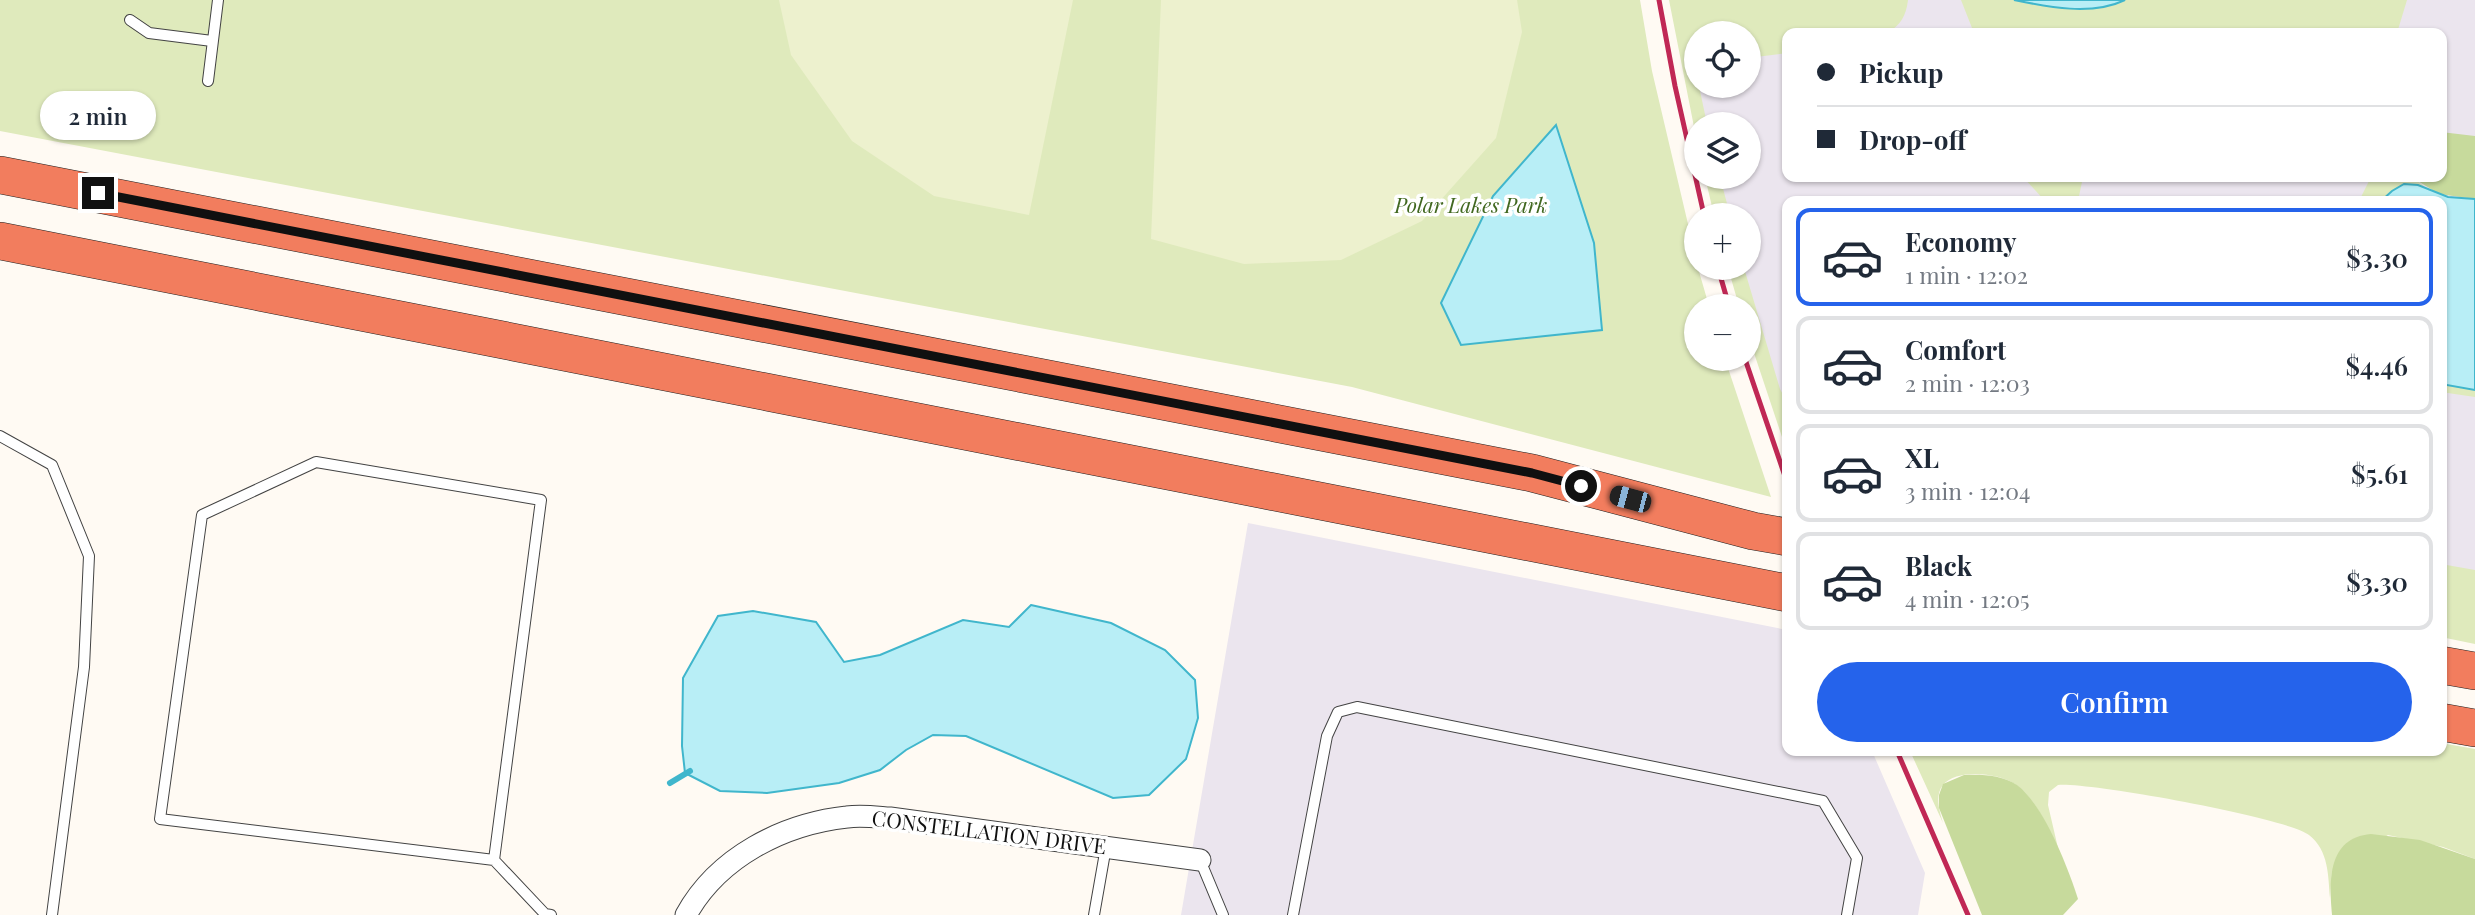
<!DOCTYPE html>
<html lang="en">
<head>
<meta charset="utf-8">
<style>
	:root { --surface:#fff; --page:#f2f2f3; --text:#1f2937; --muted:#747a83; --line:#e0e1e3; --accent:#2563eb }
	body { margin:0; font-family:"Playfair Display",serif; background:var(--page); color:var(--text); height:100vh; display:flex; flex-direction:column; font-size:26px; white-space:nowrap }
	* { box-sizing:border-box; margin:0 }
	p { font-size:23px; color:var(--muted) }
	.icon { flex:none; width:38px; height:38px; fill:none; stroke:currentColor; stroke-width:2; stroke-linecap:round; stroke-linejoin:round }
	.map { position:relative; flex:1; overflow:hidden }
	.side { position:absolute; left:1782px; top:196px; width:665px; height:560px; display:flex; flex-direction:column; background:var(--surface); border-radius:14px; box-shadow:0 2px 5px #0004 }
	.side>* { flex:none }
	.hud { position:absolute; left:1782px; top:28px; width:665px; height:154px; border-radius:14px; box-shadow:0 2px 5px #0004; display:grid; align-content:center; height:154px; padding:0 35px; background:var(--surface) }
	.tools { position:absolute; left:1684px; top:21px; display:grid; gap:14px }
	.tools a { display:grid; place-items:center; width:77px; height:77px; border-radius:50%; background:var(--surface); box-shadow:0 2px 5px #0004; font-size:35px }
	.end { position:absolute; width:32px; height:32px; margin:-16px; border:9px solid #101010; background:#fff; box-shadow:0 0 0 4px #fff }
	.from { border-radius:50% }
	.bubble { position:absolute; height:49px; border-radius:24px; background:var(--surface); box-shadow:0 2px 5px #0004; font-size:23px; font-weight:600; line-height:49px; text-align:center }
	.car { position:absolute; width:21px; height:42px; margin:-21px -10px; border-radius:9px; box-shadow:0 0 5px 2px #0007; background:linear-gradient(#222 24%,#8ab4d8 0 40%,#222 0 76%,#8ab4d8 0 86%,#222 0) }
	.hud b { display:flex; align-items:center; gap:24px; height:66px; font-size:26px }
	.hud b+b { border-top:2px solid var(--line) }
	.hud i { width:18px; height:18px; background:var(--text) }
	ul { padding:12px 0 0; list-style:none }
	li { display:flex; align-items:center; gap:21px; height:98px; margin:0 14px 10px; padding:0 21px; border:4px solid var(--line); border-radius:14px }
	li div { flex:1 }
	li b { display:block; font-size:26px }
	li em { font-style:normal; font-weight:600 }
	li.active { border-color:var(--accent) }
	li>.icon { width:63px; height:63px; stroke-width:1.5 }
	.cta { display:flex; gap:14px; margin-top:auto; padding:14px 35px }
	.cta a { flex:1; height:80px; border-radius:42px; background:var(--accent); color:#fff; font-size:28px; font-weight:600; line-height:80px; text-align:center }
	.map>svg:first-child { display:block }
	.industrial { fill:#ebe5ee; fill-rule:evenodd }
	.green { fill:#dfeabc }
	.forest { fill:#c7da9c }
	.pitch { fill:#edf1ce }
	.water { fill:#b8eef6; stroke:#40b6cc; stroke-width:2 }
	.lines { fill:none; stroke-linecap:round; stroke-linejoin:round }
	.stream { stroke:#40b6cc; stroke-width:6 }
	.service-casing { stroke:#434343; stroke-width:12 }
	.minor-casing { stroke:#434343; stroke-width:23 }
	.motorway-casing { stroke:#212121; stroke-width:38 }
	.service { stroke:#fff; stroke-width:10 }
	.minor { stroke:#fff; stroke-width:21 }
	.motorway { stroke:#f27d5e; stroke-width:37 }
	.rail { stroke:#c02855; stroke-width:5 }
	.route { stroke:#101010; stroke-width:9 }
	.labels { text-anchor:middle; stroke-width:7; stroke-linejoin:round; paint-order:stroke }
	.park-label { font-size:21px; font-style:italic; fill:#416820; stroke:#fff }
	.street-label { font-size:21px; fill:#101010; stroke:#fff }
</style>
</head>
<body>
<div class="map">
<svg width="2475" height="915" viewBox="0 0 2475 915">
	<rect width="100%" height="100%" fill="#fffaf3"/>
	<g class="industrial">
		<path d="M1678,0h797v630l-34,-6v-423h-654v223l-49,-156h10v-53h-25l-9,-38h34v-53h-46zM1696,33h52v53h-52zM1787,33h654v144h-654z"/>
		<polygon points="1248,523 1787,630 1787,751 1872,751 1925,873 1918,915 1181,915"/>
	</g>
	<g class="green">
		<polygon points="0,0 1640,0 1652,71 1696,258 1696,268 1698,268 1709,306 1696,306 1696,359 1725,359 1771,497 1352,387 0,131"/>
		<path d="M1669,0h239c-2,16 -7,25 -21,33h-100v20l-39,5v-25h-52v53h3l8,38h-11v13z"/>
		<polygon points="1961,0 2407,0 2397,33 1974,33"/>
		<polygon points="1705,177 1720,177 1730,215 1714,215"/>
		<polygon points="2023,177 2083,177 2078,201 2045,201"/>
		<path d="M2371,177h41l13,10c-15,-5 -33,3 -44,14h-22z"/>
		<polygon points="1728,268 1744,268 1780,389 1787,402 1787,452 1748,335 1748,306 1739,306"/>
		<polygon points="2441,384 2475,390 2475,397 2441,392"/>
		<polygon points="2441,564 2475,570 2475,644 2441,637"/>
		<path d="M2441,743l34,6v110l-32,-12 -55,-12 -56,36 -2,27c-2,-23 -1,-47 -21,-63 -21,-17 -220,-53 -251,-50l-9,7 -1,13 10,43c-11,-21 -22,-50 -43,-64 -16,-11 -58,-16 -72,1 -9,11 -3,27 0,38l-33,-72h531z"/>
	</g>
	<g class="forest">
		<polygon points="2441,132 2475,136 2475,199 2439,194 2413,178 2441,177"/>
		<path d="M1964,775c17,-1 38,0 53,10 27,20 51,83 61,114l-15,16h-81l-43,-107v-13l4,-11z"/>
		<path d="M2371,834l49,6 55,19v56h-143c-3,-34 -5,-77 39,-81z"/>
	</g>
	<g class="pitch">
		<polygon points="779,0 1073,0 1029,215 934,196 852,141 791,55"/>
		<polygon points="1161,0 1517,0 1522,32 1496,138 1422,221 1341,260 1244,264 1151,239"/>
	</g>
	<g class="water">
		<path d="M2014,0h111c-33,16 -77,7 -111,0z"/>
		<polygon points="1556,125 1594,243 1602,330 1461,345 1441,303 1493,196"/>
		<polygon points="2404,184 2418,185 2448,197 2475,199 2475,390 2441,384 2441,201 2381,201 2392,191"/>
		<polygon points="1031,605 1111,623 1165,650 1195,680 1198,718 1186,759 1149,795 1113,798 966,736 933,735 906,750 880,770 839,783 767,793 720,791 685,773 682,746 683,678 718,616 753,611 816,622 844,662 880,655 963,620 1009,627"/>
	</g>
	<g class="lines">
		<polyline class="stream" points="670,783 690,771"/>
		<defs>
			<g id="service">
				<polyline points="130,20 149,33 212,41"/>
				<polyline points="208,81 218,0"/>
				<polyline points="0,436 52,465 89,556 84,667 52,915"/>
				<polyline points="494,860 541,500 316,462 202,515 160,819 494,860 545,914 551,915"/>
				<polyline points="1200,860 1223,915"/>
				<polyline points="1094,915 1106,847"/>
				<polyline points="1293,915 1327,736 1338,712 1357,707 1823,801 1857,858 1847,915"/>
			</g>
			<path id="minor" d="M686,915c32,-58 97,-91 161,-98 14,-2 29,0 43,1l310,42"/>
			<g id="motorway">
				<polyline points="0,175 1532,473 1753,531 1787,537"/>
				<polyline points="0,241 1787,593"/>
				<polyline points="2441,665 2475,671"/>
				<polyline points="2441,722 2475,728"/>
			</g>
		</defs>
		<use href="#service" class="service-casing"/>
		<use href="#minor" class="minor-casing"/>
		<use href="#motorway" class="motorway-casing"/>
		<use href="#service" class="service"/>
		<use href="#minor" class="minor"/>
		<use href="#motorway" class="motorway"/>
		<g class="rail">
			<polyline points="1659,0 1675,86 1704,215"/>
			<polyline points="1718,268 1729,306"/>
			<polyline points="1745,359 1787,482"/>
			<polyline points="1897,751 1968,915"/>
		</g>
	</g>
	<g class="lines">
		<polyline class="route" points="98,193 1532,473 1581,486"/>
	</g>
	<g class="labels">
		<g class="park-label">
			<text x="1471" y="213">Polar Lakes Park</text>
		</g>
		<g class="street-label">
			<text transform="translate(989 833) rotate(7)" y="7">CONSTELLATION DRIVE</text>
		</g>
	</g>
</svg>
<div class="tools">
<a><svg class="icon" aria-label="locate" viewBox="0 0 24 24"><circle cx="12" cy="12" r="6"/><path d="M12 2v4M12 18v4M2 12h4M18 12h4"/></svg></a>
<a><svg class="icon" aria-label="layers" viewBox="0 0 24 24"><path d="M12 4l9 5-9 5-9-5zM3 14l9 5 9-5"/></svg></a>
<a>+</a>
<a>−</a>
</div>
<i class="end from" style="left:1581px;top:486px"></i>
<i class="end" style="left:98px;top:193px"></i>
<div class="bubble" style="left:40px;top:91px;width:116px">2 min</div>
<i class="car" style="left:1630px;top:499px;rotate:285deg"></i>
<div class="hud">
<b><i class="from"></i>Pickup</b>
<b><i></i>Drop-off</b>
</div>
<section class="side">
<ul>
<li class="active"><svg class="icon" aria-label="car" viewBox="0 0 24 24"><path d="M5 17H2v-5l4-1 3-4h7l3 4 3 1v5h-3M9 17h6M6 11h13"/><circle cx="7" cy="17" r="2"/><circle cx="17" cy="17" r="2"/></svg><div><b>Economy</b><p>1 min · 12:02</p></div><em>$3.30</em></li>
<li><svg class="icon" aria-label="car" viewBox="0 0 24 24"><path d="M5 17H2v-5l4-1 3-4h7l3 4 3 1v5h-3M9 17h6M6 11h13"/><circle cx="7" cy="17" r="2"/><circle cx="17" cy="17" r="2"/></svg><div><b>Comfort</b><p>2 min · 12:03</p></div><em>$4.46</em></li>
<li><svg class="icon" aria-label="car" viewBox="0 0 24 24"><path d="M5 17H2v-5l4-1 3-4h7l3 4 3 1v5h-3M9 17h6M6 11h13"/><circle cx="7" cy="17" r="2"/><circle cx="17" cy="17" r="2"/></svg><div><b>XL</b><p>3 min · 12:04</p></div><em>$5.61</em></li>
<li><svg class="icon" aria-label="car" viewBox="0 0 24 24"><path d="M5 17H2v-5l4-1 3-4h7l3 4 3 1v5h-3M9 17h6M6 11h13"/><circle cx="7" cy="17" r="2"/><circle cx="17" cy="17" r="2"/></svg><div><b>Black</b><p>4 min · 12:05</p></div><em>$3.30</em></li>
</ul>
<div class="cta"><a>Confirm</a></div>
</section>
</div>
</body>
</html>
